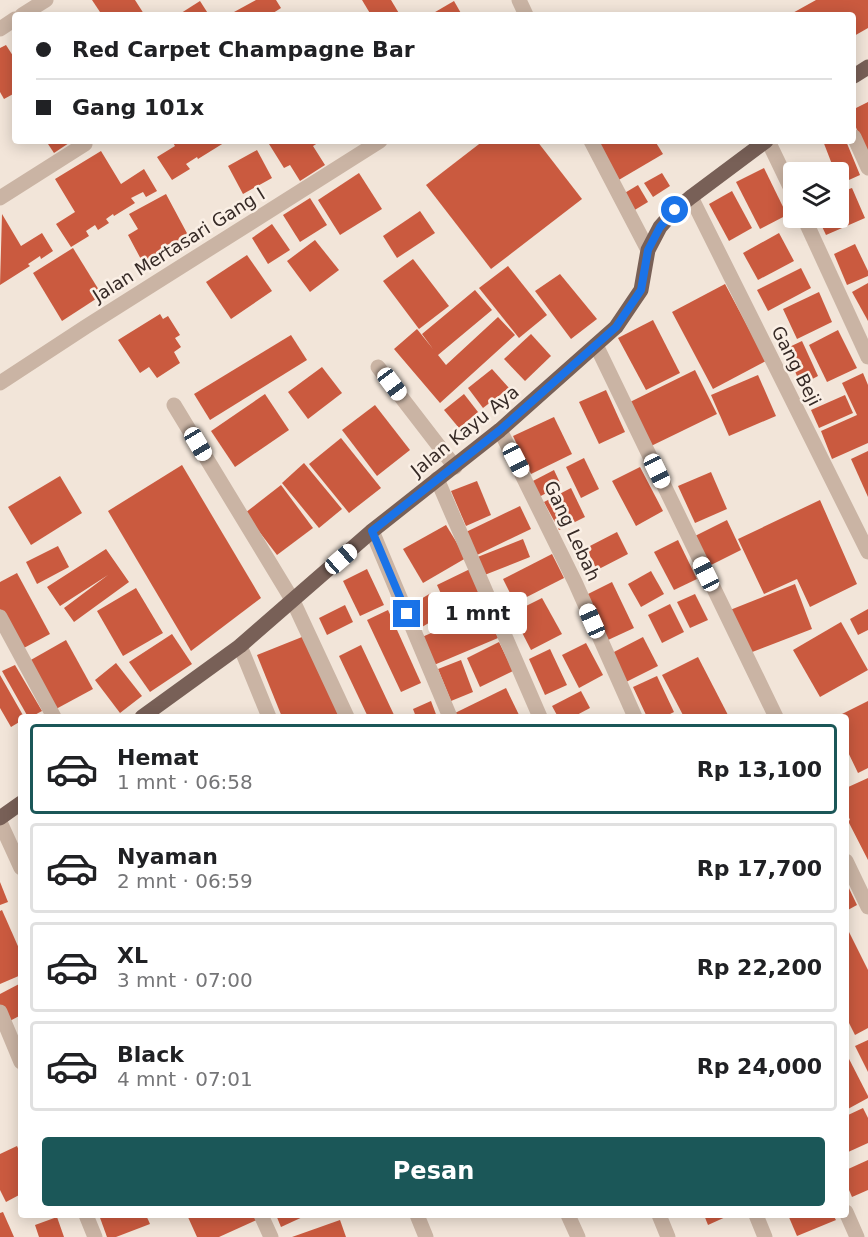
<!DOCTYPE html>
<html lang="id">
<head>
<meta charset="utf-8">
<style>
	:root { --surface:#fff; --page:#f6f6f6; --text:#202124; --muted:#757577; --line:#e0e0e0; --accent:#1b5758 }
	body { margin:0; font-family:"DejaVu Sans",sans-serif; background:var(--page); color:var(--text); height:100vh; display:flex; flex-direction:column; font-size:22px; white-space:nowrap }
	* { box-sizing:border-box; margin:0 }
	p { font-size:20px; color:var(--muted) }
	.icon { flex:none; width:33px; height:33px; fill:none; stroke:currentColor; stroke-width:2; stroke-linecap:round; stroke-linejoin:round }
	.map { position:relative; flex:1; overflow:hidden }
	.sheet { position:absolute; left:18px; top:714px; width:831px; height:504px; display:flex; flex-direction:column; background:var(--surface); border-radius:6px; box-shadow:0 3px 15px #0003 }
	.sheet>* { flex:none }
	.banner { position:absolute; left:12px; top:12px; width:844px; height:132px; border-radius:6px; box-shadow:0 3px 15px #0003; display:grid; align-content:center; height:132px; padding:0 24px; background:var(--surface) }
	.fabs { position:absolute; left:783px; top:162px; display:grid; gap:12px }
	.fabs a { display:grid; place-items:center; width:66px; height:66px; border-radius:6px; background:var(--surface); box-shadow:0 3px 15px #0003; font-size:30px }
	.end { position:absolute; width:27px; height:27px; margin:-14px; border:8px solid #1a73e8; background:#fff; box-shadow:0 0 0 3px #fff }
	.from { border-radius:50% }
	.bubble { position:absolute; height:42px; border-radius:6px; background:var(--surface); box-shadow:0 3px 15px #0003; font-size:20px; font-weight:700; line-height:42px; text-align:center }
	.car { position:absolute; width:18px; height:36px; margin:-18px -9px; border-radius:8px; box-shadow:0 0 4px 2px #0007; background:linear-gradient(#fff 24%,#345 0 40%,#fff 0 76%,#345 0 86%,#fff 0) }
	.banner b { display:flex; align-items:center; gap:21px; height:57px; font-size:22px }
	.banner b+b { border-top:2px solid var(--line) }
	.banner i { width:15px; height:15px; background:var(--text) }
	ul { padding:10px 0 0; list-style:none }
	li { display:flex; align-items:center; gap:18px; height:90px; margin:0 12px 9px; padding:0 12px; border:3px solid var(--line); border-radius:6px }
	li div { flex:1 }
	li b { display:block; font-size:22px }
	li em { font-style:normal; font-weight:700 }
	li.selected { border-color:var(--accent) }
	li>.icon { width:54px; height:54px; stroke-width:1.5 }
	.action { display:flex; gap:12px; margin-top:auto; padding:12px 24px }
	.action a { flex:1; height:69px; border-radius:6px; background:var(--accent); color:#fff; font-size:24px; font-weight:700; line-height:69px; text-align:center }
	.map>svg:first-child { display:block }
	.building { fill:#ca5a3f }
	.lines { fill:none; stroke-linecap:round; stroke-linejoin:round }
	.minor { stroke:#cab4a4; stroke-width:15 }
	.major { stroke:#786057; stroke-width:15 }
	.route { stroke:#1a73e8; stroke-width:8 }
	.labels { text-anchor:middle; stroke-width:5; stroke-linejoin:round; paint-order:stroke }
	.street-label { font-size:18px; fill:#362a26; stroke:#faefe5 }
</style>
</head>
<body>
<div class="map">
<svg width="868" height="1237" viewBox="0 0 868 1237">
	<rect width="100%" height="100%" fill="#f2e5d9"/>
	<g class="building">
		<polygon points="92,0 135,0 144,14 102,15"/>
		<polygon points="256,0 276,0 281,8 270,15 236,15 234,12"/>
		<polygon points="362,0 391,0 400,15 371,15"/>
		<polygon points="816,0 868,0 868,28 854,36 854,15 789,15"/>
		<polygon points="200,1 209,15 178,15"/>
		<polygon points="454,1 462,15 430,15"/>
		<polygon points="6,45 15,59 15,93 4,99 0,92 0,48"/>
		<polygon points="868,102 868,154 854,123 854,109"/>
		<polygon points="46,141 72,141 54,153"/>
		<polygon points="172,141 227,141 198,159 197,157 186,164 190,169 172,180 157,157 175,146"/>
		<polygon points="274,141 321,141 313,146 325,165 300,181 290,165 284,168 269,144"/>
		<polygon points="483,141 537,141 582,199 491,269 426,185"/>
		<polygon points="593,141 655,141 663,154 617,181"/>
		<polygon points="823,141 846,141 860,175 840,184 838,172 835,172"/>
		<polygon points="257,150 272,178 243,194 228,166"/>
		<polygon points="101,151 121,184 144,169 157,191 146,197 143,192 131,198 135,203 114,216 113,214 106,219 109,223 98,230 95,225 86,231 89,236 71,247 56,224 75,212 55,179"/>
		<polygon points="764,168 787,215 760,229 736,182"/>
		<polygon points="359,173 382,209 340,235 318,200"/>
		<polygon points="662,173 670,186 653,197 644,183"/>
		<polygon points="638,185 648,202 633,211 623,194"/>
		<polygon points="852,188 865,218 826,235 818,218 838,218 838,193"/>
		<polygon points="732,191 752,228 729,241 709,204"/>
		<polygon points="166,194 189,237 143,263 128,235 138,229 129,214"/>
		<polygon points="310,198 327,225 300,242 283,215"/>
		<polygon points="420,211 435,233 397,258 383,236"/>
		<polygon points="2,214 21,246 42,233 53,251 41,259 40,256 28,264 30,266 0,285"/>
		<polygon points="272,224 290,250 268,264 252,238"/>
		<polygon points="779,233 794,261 758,280 743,253"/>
		<polygon points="315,240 339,270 310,292 287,261"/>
		<polygon points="855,244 868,271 868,276 847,285 834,254"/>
		<polygon points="73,248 102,295 62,321 33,273"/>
		<polygon points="247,255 272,291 231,319 206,282"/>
		<polygon points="413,259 449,306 419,329 383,281"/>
		<polygon points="508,266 547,315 519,338 479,288"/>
		<polygon points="801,268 811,288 768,311 757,290"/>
		<polygon points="560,274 597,319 571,339 535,291"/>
		<polygon points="868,283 868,321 852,292"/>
		<polygon points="725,284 766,361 713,389 672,312"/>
		<polygon points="475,290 492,310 438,355 446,365 498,317 515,335 440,403 394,349 417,329 433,349 422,334"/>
		<polygon points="819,292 832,322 797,339 783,309"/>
		<polygon points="160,314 163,319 168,316 180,335 175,338 181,347 174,352 180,363 157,378 149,367 140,373 118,340"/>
		<polygon points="653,320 680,373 646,390 618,338"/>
		<polygon points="838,330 857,368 827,382 809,345"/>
		<polygon points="531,334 551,356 525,381 504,359"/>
		<polygon points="291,335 307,360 210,420 194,394"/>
		<polygon points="802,341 818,376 801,385 785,349"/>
		<polygon points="322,367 342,393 308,419 288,392"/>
		<polygon points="492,369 509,388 483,408 468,388"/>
		<polygon points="695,370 717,414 649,447 628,403"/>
		<polygon points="863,373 868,385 868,443 832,459 821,431 857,415 842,383"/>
		<polygon points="758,375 776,416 729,436 711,395"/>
		<polygon points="606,390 625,432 599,444 579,402"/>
		<polygon points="265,394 289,430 235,467 211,431"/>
		<polygon points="464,394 478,412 459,428 444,410"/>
		<polygon points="845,395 853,413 819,428 811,410"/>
		<polygon points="375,405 410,450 377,476 342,430"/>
		<polygon points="554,417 572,454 531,474 513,436"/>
		<polygon points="341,438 381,488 349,513 309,464"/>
		<polygon points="868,451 868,497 851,459"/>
		<polygon points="584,458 599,489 581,498 566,467"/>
		<polygon points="304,463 342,509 319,528 282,483"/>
		<polygon points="182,465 261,598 191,651 108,511"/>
		<polygon points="640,467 663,511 636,526 612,481"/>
		<polygon points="554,470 561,485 539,497 531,482"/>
		<polygon points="711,472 727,509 695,523 678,486"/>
		<polygon points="60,476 82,513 31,545 8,507"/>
		<polygon points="477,481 491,515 466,526 451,491"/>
		<polygon points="281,485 313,528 277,555 245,513"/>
		<polygon points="571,488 585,517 559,530 544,502"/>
		<polygon points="820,500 857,584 810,607 797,579 764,594 738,539"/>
		<polygon points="520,506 531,529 477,555 466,532"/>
		<polygon points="727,520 741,550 707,567 693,537"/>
		<polygon points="446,525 466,558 423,583 403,549"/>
		<polygon points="617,532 628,554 597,570 586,548"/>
		<polygon points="523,539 530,557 482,576 475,558"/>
		<polygon points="678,540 697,579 674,590 654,552"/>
		<polygon points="58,546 69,567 37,584 26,562"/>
		<polygon points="106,549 129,582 74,622 64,608 108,575 60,606 47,587"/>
		<polygon points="552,554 564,578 515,603 503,579"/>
		<polygon points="367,569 384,605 360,616 343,581"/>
		<polygon points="470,569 483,595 449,611 437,585"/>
		<polygon points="651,571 664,594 641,607 628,584"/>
		<polygon points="17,573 50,634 22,649 0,609 0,582"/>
		<polygon points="612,582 634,628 608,640 586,595"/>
		<polygon points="795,584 812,629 747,654 730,610"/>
		<polygon points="136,588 163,633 123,656 97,611"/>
		<polygon points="431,593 444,614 422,627 409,606"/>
		<polygon points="695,594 708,620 690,628 677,602"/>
		<polygon points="542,598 562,634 531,650 512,613"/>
		<polygon points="670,604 684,632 662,643 648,615"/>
		<polygon points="345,605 353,622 327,635 319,618"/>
		<polygon points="487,609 498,638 434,665 422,637"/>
		<polygon points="868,609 868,630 858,635 850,619"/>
		<polygon points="388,610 421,683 401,692 367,620"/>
		<polygon points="841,622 868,670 820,697 793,650"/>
		<polygon points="172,634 192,664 150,692 129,662"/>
		<polygon points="307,635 340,717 282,717 257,655"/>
		<polygon points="643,637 658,666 626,682 612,653"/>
		<polygon points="66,640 93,689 56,709 29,661"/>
		<polygon points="499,642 513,671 480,687 467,658"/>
		<polygon points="586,643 603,675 579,688 562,655"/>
		<polygon points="361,645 395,717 368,717 339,656"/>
		<polygon points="550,649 567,685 545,695 529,659"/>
		<polygon points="698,657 729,717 684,717 662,675"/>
		<polygon points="461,660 473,692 451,701 438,669"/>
		<polygon points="116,663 142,696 120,713 95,680"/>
		<polygon points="15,665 42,711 31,717 28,717 2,671"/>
		<polygon points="0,675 24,717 21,717 21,721 11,727 0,708"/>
		<polygon points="657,676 674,712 664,717 647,717 633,687"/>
		<polygon points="506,688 520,717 457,717 455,713"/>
		<polygon points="581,691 590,708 573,717 558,717 552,706"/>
		<polygon points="431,701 437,717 416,717 413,709"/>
		<polygon points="868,701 868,768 858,773 846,748 846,717 836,717"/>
		<polygon points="868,778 868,860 848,821 850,820 846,810 846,788"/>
		<polygon points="0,882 8,902 0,905"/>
		<polygon points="846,882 857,905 846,911"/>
		<polygon points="2,910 21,953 21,975 0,984 0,911"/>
		<polygon points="846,926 868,970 868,1028 855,1035 846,1017"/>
		<polygon points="21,983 21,1015 8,1022 0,1006 0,994"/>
		<polygon points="868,1040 868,1072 855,1046"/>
		<polygon points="846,1053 868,1096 868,1098 846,1110"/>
		<polygon points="863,1108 868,1118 868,1143 846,1153 846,1116"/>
		<polygon points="17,1146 21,1155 21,1194 6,1202 0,1190 0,1154"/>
		<polygon points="868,1160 868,1190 852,1197 846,1183 846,1170"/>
		<polygon points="3,1212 14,1237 0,1237 0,1213"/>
		<polygon points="99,1215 146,1215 150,1224 116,1237 107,1237"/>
		<polygon points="187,1215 257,1215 259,1219 219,1237 197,1237"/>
		<polygon points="276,1215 307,1215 281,1227"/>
		<polygon points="704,1215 730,1215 708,1225"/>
		<polygon points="788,1215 833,1215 836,1220 797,1236"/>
		<polygon points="57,1217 64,1237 39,1237 35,1225"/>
		<polygon points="340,1220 346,1237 292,1237"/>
	</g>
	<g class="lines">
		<g class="minor">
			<polyline points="519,0 526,15"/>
			<polyline points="22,15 46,0"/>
			<polyline points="0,29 15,19"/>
			<polyline points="854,137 868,168"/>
			<polyline points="591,141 648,250"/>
			<polyline points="768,141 794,195"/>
			<polyline points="691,197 868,552"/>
			<polyline points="0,198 85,144"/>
			<polyline points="804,218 868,357"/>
			<polyline points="596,345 776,717"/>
			<polyline points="378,367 455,467"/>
			<polyline points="0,383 87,326 380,141"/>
			<polyline points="174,405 293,601 347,717"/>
			<polyline points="500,430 575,582 635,717"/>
			<polyline points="437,479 540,717"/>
			<polyline points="372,531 450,717"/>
			<polyline points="0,617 54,717"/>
			<polyline points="240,646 269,717"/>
			<polyline points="0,822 21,868"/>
			<polyline points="846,861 868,907"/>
			<polyline points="0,1012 21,1062"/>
			<polyline points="846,1212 857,1237"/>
			<polyline points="86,1215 95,1237"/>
			<polyline points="261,1215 271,1237"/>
			<polyline points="417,1215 426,1237"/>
			<polyline points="568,1215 578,1237"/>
			<polyline points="659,1215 668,1237"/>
			<polyline points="756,1215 765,1237"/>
		</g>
		<g class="major">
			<polyline points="854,76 868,67"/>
			<polyline points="142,717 240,646 372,531 500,430 616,327 641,290 648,250 660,227 675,210 691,197 766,141"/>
			<polyline points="0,818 21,803"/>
		</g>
	</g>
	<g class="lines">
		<polyline class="route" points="407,614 372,531 500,430 616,327 641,290 648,250 660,227 675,210"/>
	</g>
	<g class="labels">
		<g class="street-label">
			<text transform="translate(179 245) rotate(-32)" y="6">Jalan Mertasari Gang I</text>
			<text transform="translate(796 366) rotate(63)" y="6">Gang Beji</text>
			<text transform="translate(465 431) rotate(-39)" y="6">Jalan Kayu Aya</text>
			<text transform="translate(572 531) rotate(65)" y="6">Gang Lebah</text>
		</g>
	</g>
</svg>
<div class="fabs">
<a><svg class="icon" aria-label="layers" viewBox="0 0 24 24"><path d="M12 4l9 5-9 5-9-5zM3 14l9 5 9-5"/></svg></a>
</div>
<i class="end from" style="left:675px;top:210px"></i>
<i class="end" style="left:407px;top:614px"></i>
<div class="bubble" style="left:428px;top:592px;width:99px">1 mnt</div>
<i class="car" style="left:392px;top:384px;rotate:143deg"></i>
<i class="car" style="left:198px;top:444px;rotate:149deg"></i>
<i class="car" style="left:516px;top:460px;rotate:153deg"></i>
<i class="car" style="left:657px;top:471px;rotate:154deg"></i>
<i class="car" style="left:341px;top:559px;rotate:49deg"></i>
<i class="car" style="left:706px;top:574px;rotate:334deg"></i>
<i class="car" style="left:592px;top:621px;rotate:336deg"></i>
<div class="banner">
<b><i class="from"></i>Red Carpet Champagne Bar</b>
<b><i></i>Gang 101x</b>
</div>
<section class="sheet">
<ul>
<li class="selected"><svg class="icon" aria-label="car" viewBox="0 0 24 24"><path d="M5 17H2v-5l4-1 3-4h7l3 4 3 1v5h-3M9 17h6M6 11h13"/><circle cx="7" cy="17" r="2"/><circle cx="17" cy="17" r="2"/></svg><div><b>Hemat</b><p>1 mnt · 06:58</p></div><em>Rp 13,100</em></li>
<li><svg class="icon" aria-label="car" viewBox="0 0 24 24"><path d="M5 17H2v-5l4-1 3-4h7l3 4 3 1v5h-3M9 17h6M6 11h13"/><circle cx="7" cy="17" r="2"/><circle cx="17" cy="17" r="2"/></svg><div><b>Nyaman</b><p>2 mnt · 06:59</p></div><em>Rp 17,700</em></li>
<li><svg class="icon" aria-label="car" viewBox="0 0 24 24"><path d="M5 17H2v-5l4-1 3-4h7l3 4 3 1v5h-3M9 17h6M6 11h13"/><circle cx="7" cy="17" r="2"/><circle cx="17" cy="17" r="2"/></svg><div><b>XL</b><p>3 mnt · 07:00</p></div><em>Rp 22,200</em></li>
<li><svg class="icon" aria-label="car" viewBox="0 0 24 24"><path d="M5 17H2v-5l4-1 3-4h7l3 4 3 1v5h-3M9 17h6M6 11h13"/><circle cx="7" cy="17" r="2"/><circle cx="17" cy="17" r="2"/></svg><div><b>Black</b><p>4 mnt · 07:01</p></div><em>Rp 24,000</em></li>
</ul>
<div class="action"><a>Pesan</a></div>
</section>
</div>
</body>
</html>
